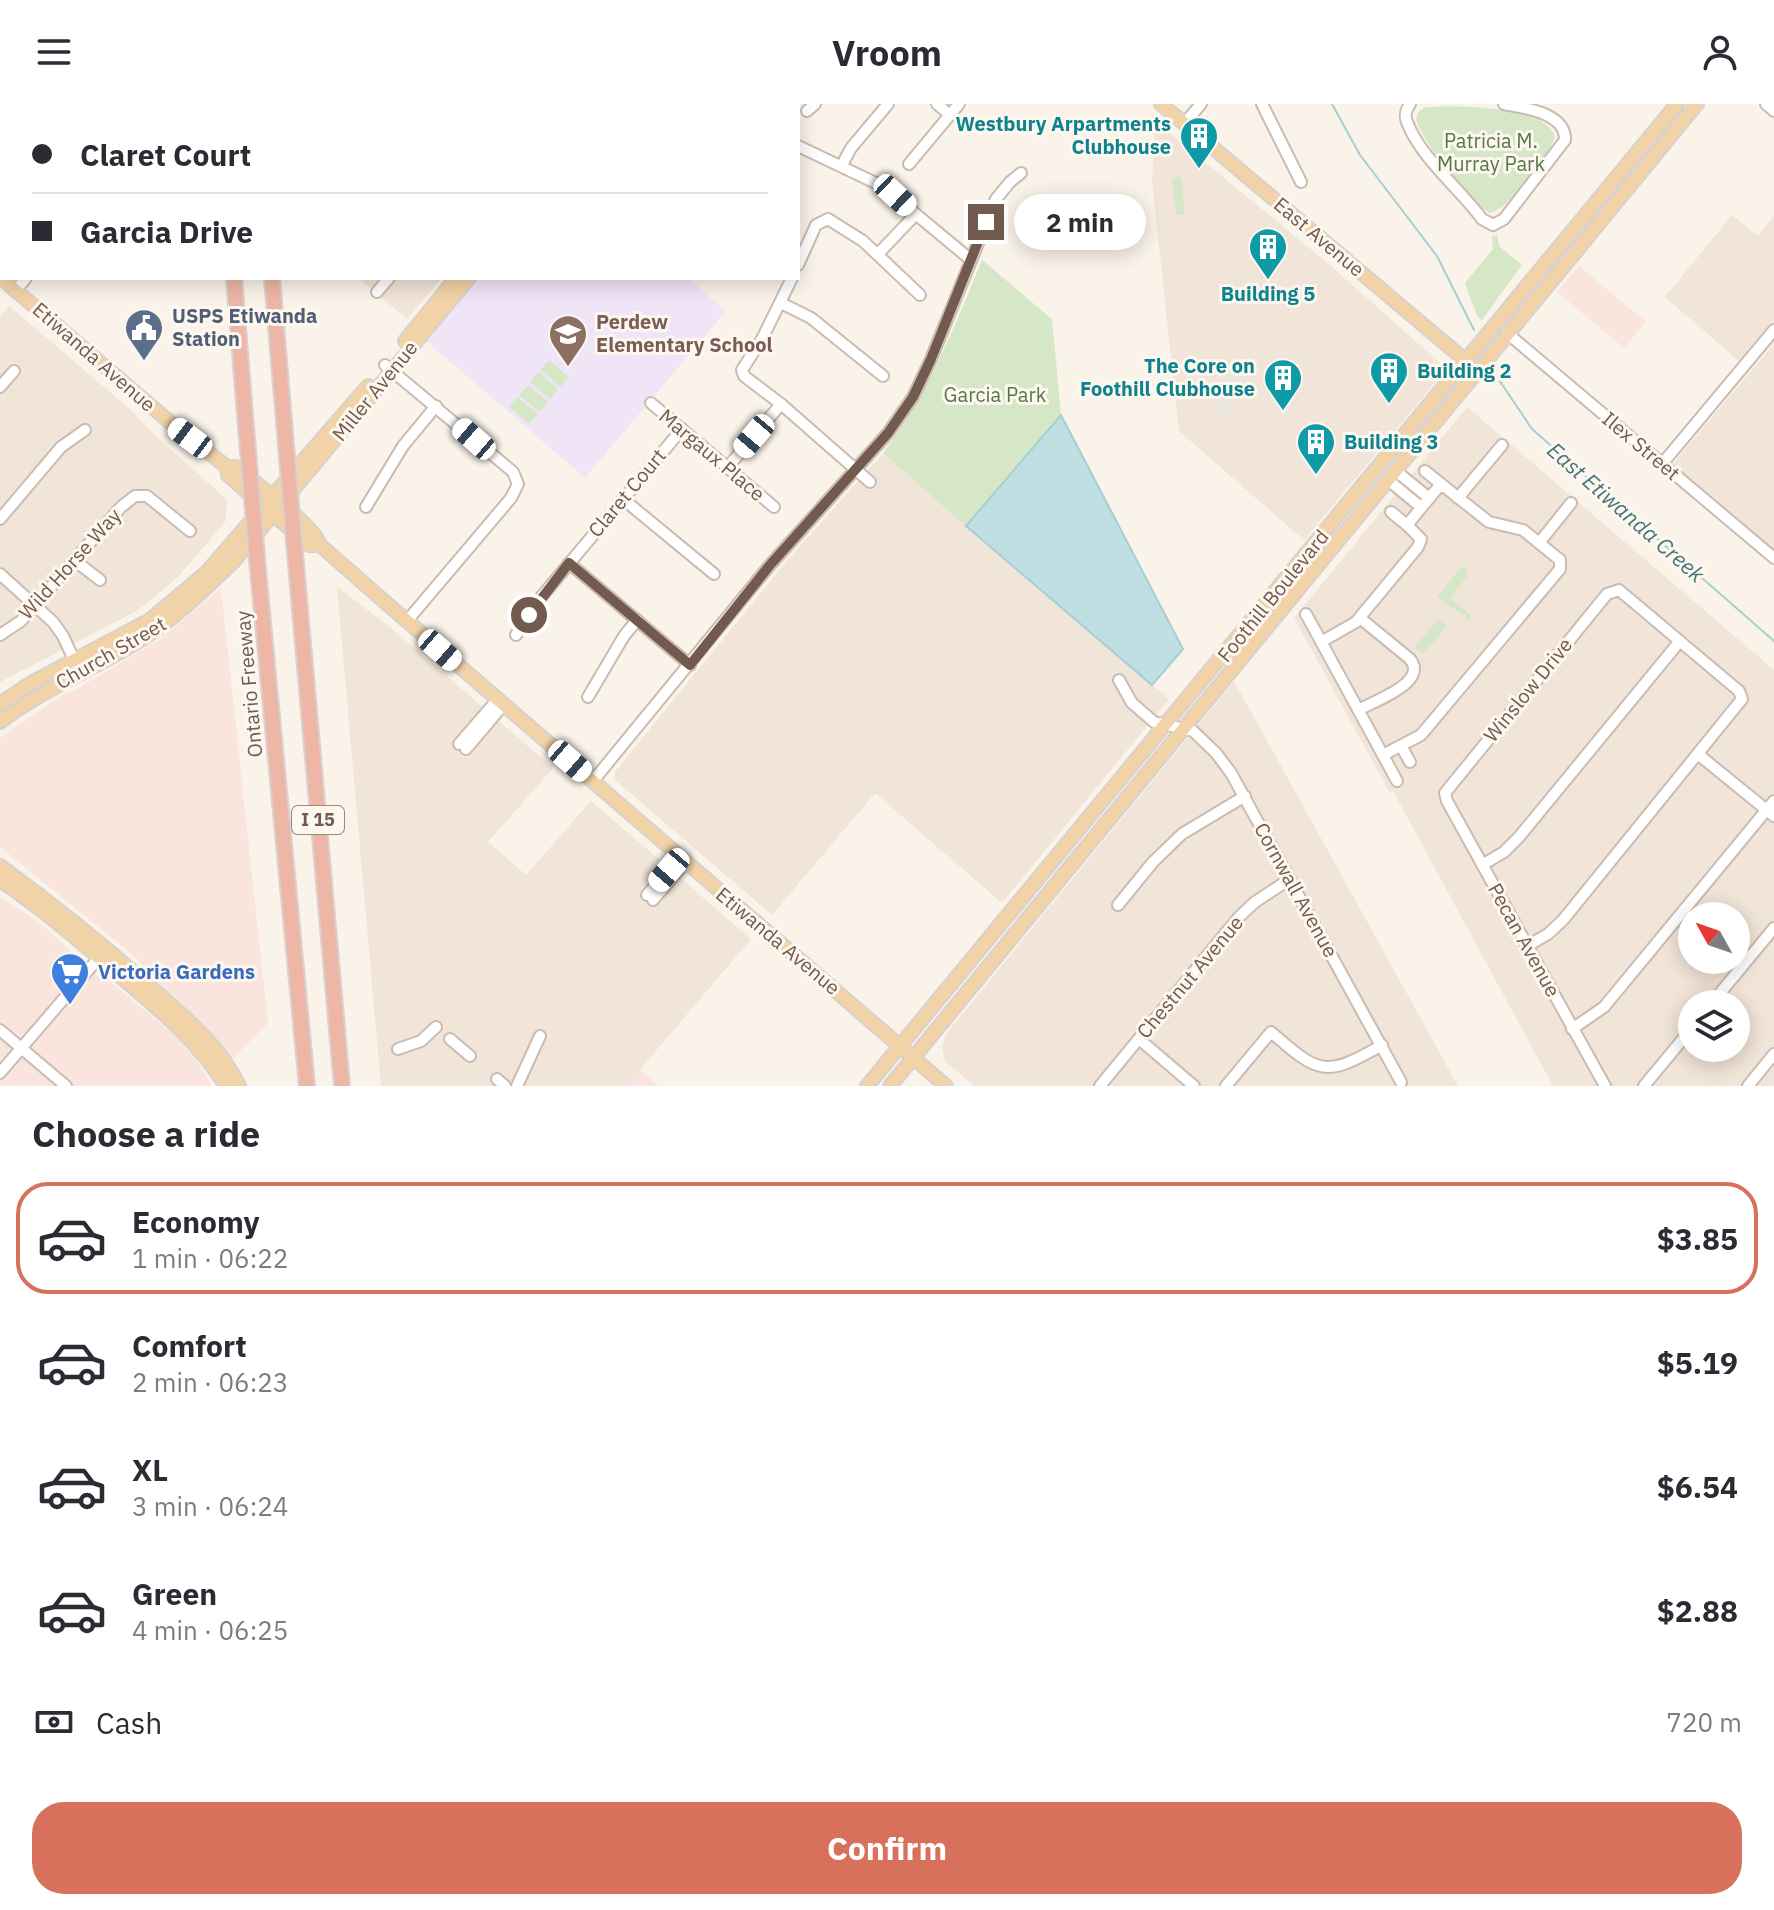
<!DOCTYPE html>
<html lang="en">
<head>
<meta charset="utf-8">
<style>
	:root { --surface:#fff; --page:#f7f7f7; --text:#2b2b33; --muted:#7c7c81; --line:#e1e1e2; --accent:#d7715b }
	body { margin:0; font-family:"IBM Plex Sans",sans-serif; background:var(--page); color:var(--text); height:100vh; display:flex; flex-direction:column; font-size:30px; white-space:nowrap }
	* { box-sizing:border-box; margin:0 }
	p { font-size:26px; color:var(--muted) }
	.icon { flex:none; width:44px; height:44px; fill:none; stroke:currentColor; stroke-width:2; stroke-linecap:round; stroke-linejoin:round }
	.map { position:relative; height:982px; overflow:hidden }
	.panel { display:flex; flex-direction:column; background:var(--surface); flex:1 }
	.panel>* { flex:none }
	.hud { position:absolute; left:0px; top:0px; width:800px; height:176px; box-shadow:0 4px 20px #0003; display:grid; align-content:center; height:176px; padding:0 32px; background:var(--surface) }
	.needle { width:52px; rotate:310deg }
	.tools { position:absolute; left:1678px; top:798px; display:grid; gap:16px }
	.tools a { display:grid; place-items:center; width:72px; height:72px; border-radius:50%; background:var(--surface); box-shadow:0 4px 20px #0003; font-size:40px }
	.end { position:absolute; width:36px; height:36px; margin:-18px; border:10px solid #725a4f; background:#fff; box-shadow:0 0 0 4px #fff }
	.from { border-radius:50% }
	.bubble { position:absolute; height:56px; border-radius:28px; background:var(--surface); box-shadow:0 4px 20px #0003; font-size:26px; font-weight:800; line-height:56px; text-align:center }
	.car { position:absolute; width:24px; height:48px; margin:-24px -12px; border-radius:10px; box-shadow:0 0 6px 2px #0007; background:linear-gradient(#fff 24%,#345 0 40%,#fff 0 76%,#345 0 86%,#fff 0) }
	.hud b { display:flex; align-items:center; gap:28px; height:76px; font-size:30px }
	.hud b+b { border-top:2px solid var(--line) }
	.hud i { width:20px; height:20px; background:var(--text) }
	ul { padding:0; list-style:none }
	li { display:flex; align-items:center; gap:24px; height:112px; margin:0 16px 12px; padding:0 16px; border:4px solid transparent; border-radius:32px }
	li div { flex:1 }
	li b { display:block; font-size:30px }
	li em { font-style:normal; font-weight:800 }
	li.on { border-color:var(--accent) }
	li>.icon { width:72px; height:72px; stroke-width:1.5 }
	h2 { padding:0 32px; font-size:36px; line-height:96px }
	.pay { display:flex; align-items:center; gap:20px; height:88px; padding:0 32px; font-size:30px }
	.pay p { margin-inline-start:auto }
	.button { display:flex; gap:16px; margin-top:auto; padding:16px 32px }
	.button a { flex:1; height:92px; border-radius:32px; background:var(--accent); color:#fff; font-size:32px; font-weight:800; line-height:92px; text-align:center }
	header { display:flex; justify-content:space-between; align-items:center; height:104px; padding:0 32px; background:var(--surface); font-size:36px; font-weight:800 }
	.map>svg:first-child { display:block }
	.residential { fill:#f1e4d8; fill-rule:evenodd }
	.commercial { fill:#f9e5de }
	.industrial { fill:#ece6e1 }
	.education { fill:#f0e5f7 }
	.green { fill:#d6e7c8 }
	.water { fill:#bfdfe2; stroke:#a6ced3; stroke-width:2 }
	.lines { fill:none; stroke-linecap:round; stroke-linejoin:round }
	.stream { stroke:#a6ced3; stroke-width:2 }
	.minor-casing { stroke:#cbbbb0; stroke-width:14 }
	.major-casing { stroke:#d8d1ce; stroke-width:16 }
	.highway-casing { stroke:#d8d1ce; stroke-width:18 }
	.minor { stroke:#fff; stroke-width:10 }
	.major { stroke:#f2d3a8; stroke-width:12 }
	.highway { stroke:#eeb6a6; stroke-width:14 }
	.highway-bridge-casing { stroke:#d8d1ce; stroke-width:18; stroke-linecap:butt }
	.highway-bridge { stroke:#eeb6a6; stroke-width:14 }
	.route { stroke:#725a4f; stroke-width:10 }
	.labels { text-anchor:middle; stroke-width:6; stroke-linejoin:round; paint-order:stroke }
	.shield { fill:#fdf7ef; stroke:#9c897f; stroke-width:2 }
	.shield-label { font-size:18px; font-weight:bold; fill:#725a4f }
	.culture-label { font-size:20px; font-weight:bold; fill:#0d838f; stroke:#fdf7ef; text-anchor:end }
	.park-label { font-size:20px; fill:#587748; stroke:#fdf7ef }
	.street-label { font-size:20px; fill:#725a4f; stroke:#fdf7ef }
	.service-label { font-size:20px; font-weight:bold; fill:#4e5e75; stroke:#fdf7ef; text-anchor:start }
	.education-label { font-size:20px; font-weight:bold; fill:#785e54; stroke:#fdf7ef; text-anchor:start }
	.shop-label { font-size:20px; font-weight:bold; fill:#366cbe; stroke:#fdf7ef; text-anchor:start }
	.water-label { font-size:22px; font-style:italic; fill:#47767c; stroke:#fdf7ef }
</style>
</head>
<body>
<header><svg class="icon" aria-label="menu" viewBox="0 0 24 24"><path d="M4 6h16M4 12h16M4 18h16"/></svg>Vroom<svg class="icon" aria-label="person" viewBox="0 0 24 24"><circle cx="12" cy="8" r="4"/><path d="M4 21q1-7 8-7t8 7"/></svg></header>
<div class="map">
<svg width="1774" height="982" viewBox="0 0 1774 982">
	<rect width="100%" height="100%" fill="#faf3e9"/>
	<g class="residential">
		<polygon points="0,0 136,2 2,2 2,152"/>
		<polygon points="296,0 590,0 588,2"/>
		<polygon points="1155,17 1331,162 1441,260 1439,274 1304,436 1179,327 1152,77"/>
		<polygon points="1732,111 1758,132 1774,112 1774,215 1739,257 1665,193"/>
		<polygon points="358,174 442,174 407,215"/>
		<polygon points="9,202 132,307 145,322 227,396 225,418 177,474 138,506 0,578 0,213"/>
		<polygon points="1774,240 1774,447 1675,364 1675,357"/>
		<path d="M1467,303l307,263v416h-221l-160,-295 -3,2 -96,-175zM1692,812h44v44h-44zM1692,900h44v44h-44z"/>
		<polygon points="883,349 1169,595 1002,799 875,689 772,811 615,676 615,668 786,458"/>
		<polygon points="337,483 390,523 553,664 488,738 526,771 591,697 751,835 626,982 381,982"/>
		<polygon points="1234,577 1458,982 974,982 945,957 942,942 946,930"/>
	</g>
	<g class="commercial">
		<polygon points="1579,162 1646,218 1624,244 1557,188"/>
		<polygon points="221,484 268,919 230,957 133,851 0,743 0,634 63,590 77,585 160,535"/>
		<polygon points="0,793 39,818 99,873 107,875 172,929 196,955 212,982 0,982"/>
		<polygon points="639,966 659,982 626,982"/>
	</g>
	<polygon class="industrial" points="1240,257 1258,272 1221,315 1209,294"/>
	<polygon class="education" points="478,174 688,174 726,207 585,374 425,236"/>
	<g class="green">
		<path d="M1426,3c28,-1 121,-3 129,30 -5,18 -47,73 -65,76 -18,-8 -71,-75 -74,-95l3,-7z"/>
		<polygon points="1181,73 1185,110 1176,111 1172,74"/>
		<polygon points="1497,131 1499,142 1522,161 1482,216 1477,212 1465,179 1493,145 1492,132"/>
		<path d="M982,156l70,59 9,96 -95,111 -83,-73c45,-59 71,-125 99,-193z"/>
		<polygon points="549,256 569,273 560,283 540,266"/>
		<polygon points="538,268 558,285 550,295 530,278"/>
		<polygon points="528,281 548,298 539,308 519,291"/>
		<polygon points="517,293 538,310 529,320 509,303"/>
		<polygon points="1462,462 1467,467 1467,472 1451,494 1472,513 1469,516 1466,514 1466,509 1463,511 1437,493"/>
		<polygon points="1438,515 1447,522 1423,550 1415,543"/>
	</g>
	<polygon class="water" points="1061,311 1183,545 1152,581 966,422"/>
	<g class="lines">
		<g class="stream">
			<polyline points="1332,0 1360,51 1437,152 1474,226"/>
			<polyline points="1493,267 1532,325 1774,537"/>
		</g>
		<defs>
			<g id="minor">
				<polyline points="153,0 156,2"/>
				<polyline points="678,0 681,2"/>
				<polyline points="937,0 950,11"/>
				<polyline points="1262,0 1301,78"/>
				<path d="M1410,0c-4,6 -6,11 -3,18 13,35 53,67 75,97l11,6 11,-6 61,-79c1,-27 -40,-32 -61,-36"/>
				<polyline points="1766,0 1774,7"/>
				<polyline points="371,2 372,0"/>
				<polyline points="515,2 517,0"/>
				<polyline points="807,7 815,0"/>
				<polyline points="1184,20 1201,0"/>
				<polyline points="798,42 882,82 971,156"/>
				<polyline points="909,60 959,0"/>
				<polyline points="842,61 851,44 888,0"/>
				<polyline points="878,150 916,110"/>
				<polyline points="798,161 816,121 828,115 863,137 920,191"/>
				<polyline points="792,174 763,233 742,266 744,272 781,300 870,378"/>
				<polyline points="16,186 26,174"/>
				<polyline points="377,188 389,174"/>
				<polyline points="781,199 811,214 883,272"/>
				<polyline points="1507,229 1774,454"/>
				<polyline points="385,261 513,368 518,380 511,394 407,517"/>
				<polyline points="0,283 14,267"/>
				<polyline points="651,299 774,403"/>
				<polyline points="1662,360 1774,226"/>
				<polyline points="727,364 781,300"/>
				<polyline points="1396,367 1429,394"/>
				<polyline points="1425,367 1441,380"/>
				<polyline points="1388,376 1421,403"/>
				<polyline points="1458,394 1502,341"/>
				<polyline points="623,395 714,470"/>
				<polyline points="366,403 403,342 436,302"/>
				<polyline points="1391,408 1407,421"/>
				<polyline points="0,415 61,343 85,326"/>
				<polyline points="1539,439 1571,399"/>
				<polyline points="74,456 100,476"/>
				<polyline points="569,459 690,561"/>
				<polyline points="0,470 53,518 63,532 80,569"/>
				<polyline points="1306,510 1397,677"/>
				<polyline points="0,531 21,517 121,403 135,392 147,392 190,427"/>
				<polyline points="516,531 542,492 682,325"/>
				<polyline points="1321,538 1356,518 1418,443 1421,435 1407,421 1441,380 1489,418 1523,426 1560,456 1560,465 1421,631 1383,651"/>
				<polyline points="1119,576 1132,599 1154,618 1193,627 1216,649 1231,669 1401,978"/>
				<polyline points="588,593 624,532 637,516"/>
				<path d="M1358,606c17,-9 71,-28 52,-51l-50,-41"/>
				<polyline points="459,640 498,595"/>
				<polyline points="1401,642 1410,658"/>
				<polyline points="466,645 504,600"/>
				<polyline points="1699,651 1774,712"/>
				<polyline points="593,677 770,461 888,329 913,293 931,255 996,95 1010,78 1021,69"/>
				<polyline points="1482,761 1504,748 1519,733 1680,537"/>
				<polyline points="647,791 680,753"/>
				<polyline points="653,796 686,758"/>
				<polyline points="1118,801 1153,758 1182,730 1245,692"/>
				<polyline points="1527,842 1548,830 1563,816 1742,595 1739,587 1619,486 1607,490 1445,689 1447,697 1605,982"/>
				<polyline points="1711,900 1774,824"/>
				<polyline points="1572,925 1604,903 1774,697"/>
				<polyline points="0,926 66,982"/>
				<polyline points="450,935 470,952"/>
				<polyline points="1139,935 1194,982"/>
				<polyline points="398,945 421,937 436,923"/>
				<polyline points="0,969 103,849"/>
				<polyline points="497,975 505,982"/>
				<polyline points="517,982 540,932"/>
				<polyline points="1100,982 1239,813 1255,798 1290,775"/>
				<path d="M1226,982l45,-54c48,42 54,46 111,13"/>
				<polyline points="1644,982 1692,924"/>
				<polyline points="1748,982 1774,950"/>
			</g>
			<g id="major">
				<polyline points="1161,0 1472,262"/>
				<polyline points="601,2 603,0"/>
				<polyline points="615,2 616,0"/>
				<path d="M0,173l172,147 55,43h9c20,17 77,57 84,78l65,57 561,484"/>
				<polyline points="405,237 456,174"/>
				<polyline points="227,363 228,371 254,394"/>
				<polyline points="268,406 309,441 320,441"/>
				<polyline points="0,600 31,579 150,516 206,469 368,282"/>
				<path d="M0,618c44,-33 93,-53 139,-81 35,-22 65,-51 95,-80l235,-283"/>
				<path d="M0,762c52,38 101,77 149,120 34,30 70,58 90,100"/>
				<path d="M0,776c43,29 81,62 120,96 40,34 78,65 106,110"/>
				<polyline points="867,982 1677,0"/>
				<polyline points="890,982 1697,0"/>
			</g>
			<g id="highway">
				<polyline points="219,0 219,2"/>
				<polyline points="258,0 258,2"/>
				<polyline points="234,174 246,323"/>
				<polyline points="272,174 287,353"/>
				<polyline points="295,449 342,982"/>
				<polyline points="258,466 307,982"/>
			</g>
		</defs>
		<use href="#minor" class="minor-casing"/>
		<use href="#major" class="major-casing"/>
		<use href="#highway" class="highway-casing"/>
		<use href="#minor" class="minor"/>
		<use href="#major" class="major"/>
		<use href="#highway" class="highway"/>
		<defs>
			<g id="highway-bridge">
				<polyline points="246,323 258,466"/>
				<polyline points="287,353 295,449"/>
			</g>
		</defs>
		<use href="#highway-bridge" class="highway-bridge-casing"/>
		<use href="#highway-bridge" class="highway-bridge"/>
	</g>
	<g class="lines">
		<polyline class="route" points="529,511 569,459 690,561 770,461 888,329 913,293 931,255 986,118"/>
	</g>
	<defs>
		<symbol id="building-pin" viewBox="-11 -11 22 30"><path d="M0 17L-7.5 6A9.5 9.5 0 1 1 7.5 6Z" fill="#0f9aa8" stroke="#fdf7ef"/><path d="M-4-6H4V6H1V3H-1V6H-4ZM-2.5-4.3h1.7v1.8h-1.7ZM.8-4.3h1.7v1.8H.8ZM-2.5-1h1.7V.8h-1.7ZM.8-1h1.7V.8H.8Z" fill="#fff"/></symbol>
		<symbol id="civic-pin" viewBox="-11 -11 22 30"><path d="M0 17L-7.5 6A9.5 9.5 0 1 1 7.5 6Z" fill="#5c6f8a" stroke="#fdf7ef"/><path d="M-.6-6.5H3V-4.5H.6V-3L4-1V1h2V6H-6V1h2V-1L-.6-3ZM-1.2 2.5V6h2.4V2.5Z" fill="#fff"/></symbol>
		<symbol id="school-pin" viewBox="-11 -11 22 30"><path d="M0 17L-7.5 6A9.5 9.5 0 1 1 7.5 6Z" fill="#8d6e63" stroke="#fdf7ef"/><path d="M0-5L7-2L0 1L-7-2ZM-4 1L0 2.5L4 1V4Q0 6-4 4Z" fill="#fff"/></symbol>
		<symbol id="supermarket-pin" viewBox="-11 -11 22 30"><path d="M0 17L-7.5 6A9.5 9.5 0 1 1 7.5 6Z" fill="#3f7fe0" stroke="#fdf7ef"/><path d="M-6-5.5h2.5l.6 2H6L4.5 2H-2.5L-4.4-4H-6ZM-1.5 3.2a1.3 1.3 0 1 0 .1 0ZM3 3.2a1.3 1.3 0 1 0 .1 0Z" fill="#fff"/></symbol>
	</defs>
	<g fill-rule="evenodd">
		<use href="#building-pin" x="1177" y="10" width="44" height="60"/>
		<use href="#building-pin" x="1246" y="121" width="44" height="60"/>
		<use href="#civic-pin" x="122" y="202" width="44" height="60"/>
		<use href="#school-pin" x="546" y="208" width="44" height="60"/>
		<use href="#building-pin" x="1367" y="245" width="44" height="60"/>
		<use href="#building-pin" x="1261" y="252" width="44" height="60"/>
		<use href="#building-pin" x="1294" y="316" width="44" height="60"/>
		<use href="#supermarket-pin" x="48" y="846" width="44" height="60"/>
	</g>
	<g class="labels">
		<rect class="shield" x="292" y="702" width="52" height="28" rx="6"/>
		<g class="shield-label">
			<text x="318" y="722">I 15</text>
		</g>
		<g class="culture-label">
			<text x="1171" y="27">Westbury Arpartments<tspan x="1171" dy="23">Clubhouse</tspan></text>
			<text x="1268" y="197" text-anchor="middle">Building 5</text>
			<text x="1255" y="269">The Core on<tspan x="1255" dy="23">Foothill Clubhouse</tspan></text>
			<text x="1417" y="274" text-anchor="start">Building 2</text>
			<text x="1344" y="345" text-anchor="start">Building 3</text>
		</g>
		<g class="park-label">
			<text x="1491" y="44">Patricia M.<tspan x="1491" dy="23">Murray Park</tspan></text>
			<text x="995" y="298">Garcia Park</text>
		</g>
		<g class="street-label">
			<text transform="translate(1319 133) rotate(40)" y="7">East Avenue</text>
			<text transform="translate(94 253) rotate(41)" y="7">Etiwanda Avenue</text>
			<text transform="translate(375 287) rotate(-51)" y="7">Miller Avenue</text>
			<text transform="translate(1641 342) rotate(40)" y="7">Ilex Street</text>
			<text transform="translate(712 351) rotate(40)" y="7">Margaux Place</text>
			<text transform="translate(627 389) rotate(-50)" y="7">Claret Court</text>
			<text transform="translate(70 460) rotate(-48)" y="7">Wild Horse Way</text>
			<text transform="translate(1273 492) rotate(-51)" y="7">Foothill Boulevard</text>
			<text transform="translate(111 549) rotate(-30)" y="7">Church Street</text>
			<text transform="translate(249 580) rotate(-95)" y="7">Ontario Freeway</text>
			<text transform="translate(1528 586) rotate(-51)" y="7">Winslow Drive</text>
			<text transform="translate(1296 786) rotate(61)" y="7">Cornwall Avenue</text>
			<text transform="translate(1524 836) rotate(61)" y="7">Pecan Avenue</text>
			<text transform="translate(778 837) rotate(40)" y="7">Etiwanda Avenue</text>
			<text transform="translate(1190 873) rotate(-50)" y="7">Chestnut Avenue</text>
		</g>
		<g class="service-label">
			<text x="172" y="219">USPS Etiwanda<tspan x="172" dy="23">Station</tspan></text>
		</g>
		<g class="education-label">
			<text x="596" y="225">Perdew<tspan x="596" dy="23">Elementary School</tspan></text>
		</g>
		<g class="shop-label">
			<text x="98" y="875">Victoria Gardens</text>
		</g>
		<g class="water-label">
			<text transform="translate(1626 408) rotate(41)" y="8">East Etiwanda Creek</text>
		</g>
	</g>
</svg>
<div class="tools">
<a><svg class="needle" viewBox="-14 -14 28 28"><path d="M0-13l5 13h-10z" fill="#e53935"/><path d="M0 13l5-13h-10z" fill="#7c7c81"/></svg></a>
<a><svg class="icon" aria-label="layers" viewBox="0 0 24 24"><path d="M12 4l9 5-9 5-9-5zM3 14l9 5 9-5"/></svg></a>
</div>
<i class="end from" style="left:529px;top:511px"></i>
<i class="end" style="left:986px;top:118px"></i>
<div class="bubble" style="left:1014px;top:90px;width:132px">2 min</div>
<i class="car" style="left:895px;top:91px;rotate:133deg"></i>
<i class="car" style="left:754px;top:332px;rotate:220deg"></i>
<i class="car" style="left:190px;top:334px;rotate:307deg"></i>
<i class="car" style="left:474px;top:335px;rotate:311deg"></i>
<i class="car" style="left:440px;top:546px;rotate:131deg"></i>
<i class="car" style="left:570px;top:657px;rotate:131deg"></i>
<i class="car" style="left:669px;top:766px;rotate:221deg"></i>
<div class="hud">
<b><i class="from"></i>Claret Court</b>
<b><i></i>Garcia Drive</b>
</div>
</div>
<section class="panel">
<h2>Choose a ride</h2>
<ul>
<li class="on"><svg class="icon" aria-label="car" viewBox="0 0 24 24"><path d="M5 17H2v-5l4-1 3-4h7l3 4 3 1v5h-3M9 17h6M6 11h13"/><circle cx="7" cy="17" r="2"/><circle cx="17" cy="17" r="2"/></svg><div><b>Economy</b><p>1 min · 06:22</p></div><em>$3.85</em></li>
<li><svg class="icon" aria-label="car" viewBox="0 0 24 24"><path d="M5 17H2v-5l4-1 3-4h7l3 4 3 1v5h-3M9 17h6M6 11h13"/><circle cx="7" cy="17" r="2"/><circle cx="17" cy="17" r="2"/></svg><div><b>Comfort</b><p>2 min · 06:23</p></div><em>$5.19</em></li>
<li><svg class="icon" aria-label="car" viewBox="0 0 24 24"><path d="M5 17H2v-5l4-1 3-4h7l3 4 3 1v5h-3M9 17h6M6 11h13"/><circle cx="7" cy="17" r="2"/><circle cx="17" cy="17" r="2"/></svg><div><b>XL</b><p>3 min · 06:24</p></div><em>$6.54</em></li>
<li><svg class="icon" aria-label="car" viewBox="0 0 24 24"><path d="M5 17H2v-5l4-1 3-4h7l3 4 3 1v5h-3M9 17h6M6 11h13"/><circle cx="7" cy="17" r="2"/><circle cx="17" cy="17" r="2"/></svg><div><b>Green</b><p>4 min · 06:25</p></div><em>$2.88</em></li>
</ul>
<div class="pay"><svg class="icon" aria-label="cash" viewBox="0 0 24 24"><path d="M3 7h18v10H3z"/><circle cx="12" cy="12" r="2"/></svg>Cash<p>720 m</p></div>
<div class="button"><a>Confirm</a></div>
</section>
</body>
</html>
